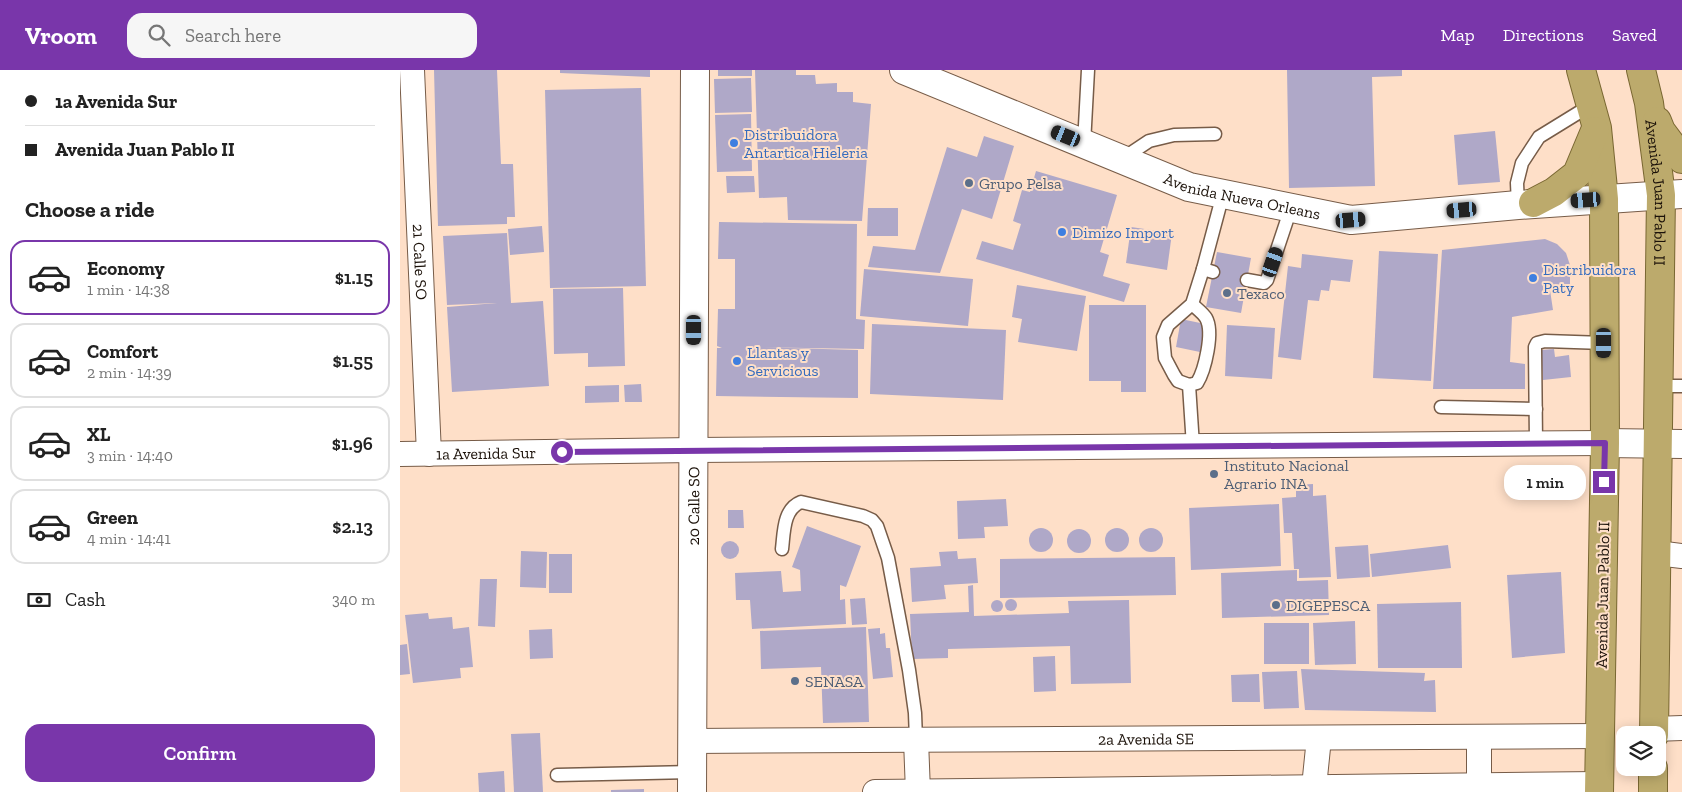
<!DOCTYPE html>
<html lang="en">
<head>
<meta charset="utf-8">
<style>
	:root { --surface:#fff; --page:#f6f6f6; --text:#222; --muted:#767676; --line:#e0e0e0; --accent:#7936aa }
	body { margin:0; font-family:"Zilla Slab",serif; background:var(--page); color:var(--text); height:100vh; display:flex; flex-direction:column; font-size:19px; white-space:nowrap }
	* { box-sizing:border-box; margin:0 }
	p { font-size:16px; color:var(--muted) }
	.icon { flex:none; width:28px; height:28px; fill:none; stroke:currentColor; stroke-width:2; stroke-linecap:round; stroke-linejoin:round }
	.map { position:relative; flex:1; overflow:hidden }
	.drawer { display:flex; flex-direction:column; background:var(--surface); width:400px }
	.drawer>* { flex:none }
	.hud { display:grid; align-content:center; height:110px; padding:0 25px; background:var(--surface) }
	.tools { position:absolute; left:1216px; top:656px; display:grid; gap:10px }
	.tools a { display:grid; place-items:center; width:50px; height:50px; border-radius:10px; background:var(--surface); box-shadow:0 2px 12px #0003; font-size:25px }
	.end { position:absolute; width:22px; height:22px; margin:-11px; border:6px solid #7936aa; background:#fff; box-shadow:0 0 0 2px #fff }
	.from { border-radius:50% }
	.bubble { position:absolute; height:35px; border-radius:15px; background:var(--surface); box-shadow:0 2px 12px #0003; font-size:16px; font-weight:600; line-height:35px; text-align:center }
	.car { position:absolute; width:15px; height:30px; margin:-15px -8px; border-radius:6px; box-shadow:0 0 4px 1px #0007; background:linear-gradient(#222 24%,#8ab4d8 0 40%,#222 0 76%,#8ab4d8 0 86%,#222 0) }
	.hud b { display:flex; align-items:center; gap:18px; height:48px; font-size:19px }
	.hud b+b { border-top:1px solid var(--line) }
	.hud i { width:12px; height:12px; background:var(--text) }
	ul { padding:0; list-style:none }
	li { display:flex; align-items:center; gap:15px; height:75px; margin:0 10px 8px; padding:0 15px; border:2px solid var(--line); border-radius:15px }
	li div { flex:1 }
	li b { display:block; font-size:19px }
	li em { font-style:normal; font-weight:600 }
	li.on { border-color:var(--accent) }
	li>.icon { width:45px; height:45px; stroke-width:1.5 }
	h2 { padding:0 25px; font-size:22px; line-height:60px }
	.pay { display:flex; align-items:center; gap:12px; height:55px; padding:0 25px; font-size:19px }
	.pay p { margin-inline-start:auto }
	.primary-button { display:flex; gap:10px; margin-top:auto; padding:10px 25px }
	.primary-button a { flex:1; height:58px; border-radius:15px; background:var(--accent); color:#fff; font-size:20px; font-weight:600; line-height:58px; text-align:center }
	header { display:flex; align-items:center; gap:30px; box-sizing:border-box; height:70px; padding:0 25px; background:var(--accent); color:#fff }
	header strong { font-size:24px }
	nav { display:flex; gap:28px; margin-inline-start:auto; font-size:18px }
	.search { width:350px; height:45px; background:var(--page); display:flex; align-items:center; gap:12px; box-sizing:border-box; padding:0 18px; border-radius:15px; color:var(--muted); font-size:19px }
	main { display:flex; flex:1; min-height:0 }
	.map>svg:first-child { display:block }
	.building { fill:#afa8c8 }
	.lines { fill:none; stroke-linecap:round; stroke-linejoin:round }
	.service-casing { stroke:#775c48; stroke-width:15 }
	.minor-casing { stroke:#775c48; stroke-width:26 }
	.tertiary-casing { stroke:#775c48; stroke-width:30 }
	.trunk-casing { stroke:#796732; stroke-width:30 }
	.service { stroke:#fff; stroke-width:12 }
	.minor { stroke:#fff; stroke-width:24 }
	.tertiary { stroke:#fff; stroke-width:28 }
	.trunk { stroke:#bcaa6c; stroke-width:28 }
	.route { stroke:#7936aa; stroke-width:6 }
	.shop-dot { fill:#3f7fe0; stroke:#fedfc8; stroke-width:2 }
	.service-dot { fill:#5c6f8a; stroke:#fedfc8; stroke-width:2 }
	.labels { text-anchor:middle; stroke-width:4; stroke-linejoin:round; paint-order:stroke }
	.shop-label { font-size:16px; fill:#366cbe; stroke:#fedfc8; text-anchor:start }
	.service-label { font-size:16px; fill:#4e5e75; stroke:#fedfc8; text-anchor:start }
	.street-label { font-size:16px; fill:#1b1109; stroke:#fedfc8 }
</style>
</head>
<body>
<header>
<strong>Vroom</strong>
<div class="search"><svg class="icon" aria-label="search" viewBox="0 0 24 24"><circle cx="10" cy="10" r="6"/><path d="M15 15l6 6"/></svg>Search here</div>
<nav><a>Map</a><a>Directions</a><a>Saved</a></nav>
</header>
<main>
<section class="drawer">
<div class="hud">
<b><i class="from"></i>1a Avenida Sur</b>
<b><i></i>Avenida Juan Pablo II</b>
</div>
<h2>Choose a ride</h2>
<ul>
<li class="on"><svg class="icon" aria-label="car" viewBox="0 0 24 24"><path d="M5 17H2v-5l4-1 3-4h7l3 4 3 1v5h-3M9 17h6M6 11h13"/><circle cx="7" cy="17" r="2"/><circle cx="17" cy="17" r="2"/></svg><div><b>Economy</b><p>1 min · 14:38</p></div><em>$1.15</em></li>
<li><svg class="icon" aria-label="car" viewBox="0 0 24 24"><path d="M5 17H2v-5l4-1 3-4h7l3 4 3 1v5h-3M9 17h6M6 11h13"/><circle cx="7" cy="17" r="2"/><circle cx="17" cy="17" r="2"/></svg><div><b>Comfort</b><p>2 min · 14:39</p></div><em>$1.55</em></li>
<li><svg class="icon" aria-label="car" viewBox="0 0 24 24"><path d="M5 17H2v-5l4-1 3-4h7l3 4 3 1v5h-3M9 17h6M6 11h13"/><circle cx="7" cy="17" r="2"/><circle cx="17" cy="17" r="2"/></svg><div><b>XL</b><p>3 min · 14:40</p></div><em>$1.96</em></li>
<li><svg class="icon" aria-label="car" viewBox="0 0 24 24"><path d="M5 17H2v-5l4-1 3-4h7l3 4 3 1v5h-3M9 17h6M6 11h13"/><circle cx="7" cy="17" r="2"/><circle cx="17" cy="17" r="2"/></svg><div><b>Green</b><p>4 min · 14:41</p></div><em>$2.13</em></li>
</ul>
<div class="pay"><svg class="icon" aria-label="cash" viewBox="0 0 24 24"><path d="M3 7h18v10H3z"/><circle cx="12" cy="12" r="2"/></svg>Cash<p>340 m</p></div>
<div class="primary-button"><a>Confirm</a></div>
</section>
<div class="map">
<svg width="1282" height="722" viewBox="0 0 1282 722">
	<rect width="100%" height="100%" fill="#fedfc8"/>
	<g class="building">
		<polygon points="34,0 97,0 101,94 113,94 115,147 107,147 107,154 38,156"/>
		<polygon points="160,0 250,0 250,7 160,3"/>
		<rect x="318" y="0" width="34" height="6"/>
		<polygon points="355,0 396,0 396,5 415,5 416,14 437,13 437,22 453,22 453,32 471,34 462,151 388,150 387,127 359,128"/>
		<polygon points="887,0 1002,0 1002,6 972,7 975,116 889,118"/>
		<polygon points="351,8 352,42 315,43 314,9"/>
		<polygon points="241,18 246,216 150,218 145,20"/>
		<polygon points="351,44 352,101 317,102 315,45"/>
		<polygon points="1095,61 1100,112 1058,115 1054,65"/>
		<polygon points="584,66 614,76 592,149 562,139 540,203 468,197 473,176 515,180 547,77 577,87"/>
		<polygon points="636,101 717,125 700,182 709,185 703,206 730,214 724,232 576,189 582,171 613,180 621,154 613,151 622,120 630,122"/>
		<polygon points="326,106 354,106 355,122 327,123"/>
		<polygon points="468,138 498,138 498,166 467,166"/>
		<polygon points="319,152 457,154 456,249 465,250 464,279 351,277 458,280 458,328 316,326 317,278 322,278 317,276 318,239 335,239 335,189 318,189"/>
		<polygon points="142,156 144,182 110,185 108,159"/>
		<polygon points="731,157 772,163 767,200 726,193"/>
		<polygon points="107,163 111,233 143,231 149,316 52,322 47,237 97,233 47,235 43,166"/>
		<polygon points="1145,169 1157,174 1166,183 1170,195 1170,220 1150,220 1153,240 1112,247 1110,292 1125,294 1125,319 1033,319 1042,180"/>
		<polygon points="979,181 1038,184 1031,311 973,308"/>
		<polygon points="817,182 851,188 841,243 806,237"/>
		<polygon points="902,184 953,190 950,212 931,210 929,221 921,220 919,231 908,230 901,290 878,287 888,196 901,198"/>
		<polygon points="464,199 573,209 568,256 460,246"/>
		<polygon points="617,215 686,226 677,281 618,272 622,249 612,247"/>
		<polygon points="223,218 225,296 188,297 188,283 154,284 153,219"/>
		<polygon points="689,235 746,235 746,322 721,322 721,311 689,311"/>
		<polygon points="781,249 805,254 800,282 776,277"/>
		<polygon points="472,254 606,260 603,330 470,324"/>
		<polygon points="827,255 875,258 872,309 825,306"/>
		<polygon points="1154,279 1155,287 1169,285 1171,307 1143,310 1141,280"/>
		<polygon points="241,314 242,332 225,332 224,315"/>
		<polygon points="219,315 219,332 185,333 185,316"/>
		<polygon points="913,414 913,426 926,425 931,507 899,508 899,499 894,499 892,463 884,463 882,428 896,427 896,415"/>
		<polygon points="606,429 608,456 584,457 585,468 558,469 557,431"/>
		<polygon points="879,434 881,496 791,500 789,438"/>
		<polygon points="328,440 343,440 344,458 328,458"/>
		<polygon points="407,456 461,476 446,517 440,515 440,530 445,529 446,554 352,559 350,530 336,530 335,503 381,501 383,522 401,521 400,500 392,497"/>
		<circle cx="717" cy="470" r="12"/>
		<circle cx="641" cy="470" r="12"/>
		<circle cx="751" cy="470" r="12"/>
		<circle cx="679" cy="471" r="12"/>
		<circle cx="330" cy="480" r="9"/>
		<polygon points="968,475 970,507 937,509 935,477"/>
		<polygon points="1048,475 1051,498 972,507 970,484"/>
		<polygon points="121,481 147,482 146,518 120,517"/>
		<polygon points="557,481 558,489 576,488 578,513 544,515 546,529 512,532 510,498 541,496 539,482"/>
		<rect x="149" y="484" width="23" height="39"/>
		<polygon points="775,487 776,525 600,528 600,489"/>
		<polygon points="897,500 897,511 928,510 929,545 822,548 821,503"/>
		<polygon points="1161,502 1165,583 1112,588 1107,505"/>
		<polygon points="80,509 97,509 95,557 78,556"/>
		<polygon points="573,515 574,546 669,543 668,531 729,530 731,613 671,614 670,576 548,579 548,588 512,589 510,544 569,542 568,516"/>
		<polygon points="465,528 467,554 452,555 450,529"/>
		<circle cx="611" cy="535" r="6"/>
		<circle cx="597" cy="536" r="6"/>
		<polygon points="1061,532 1062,598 978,598 977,534"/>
		<polygon points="28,543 29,549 52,547 53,559 69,557 73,597 60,598 61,608 13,613 5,545"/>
		<polygon points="955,551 956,594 915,595 913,553"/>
		<rect x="864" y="553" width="45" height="41"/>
		<polygon points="466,557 469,652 423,653 421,597 361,599 360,561"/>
		<polygon points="480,558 480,564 485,563 486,578 490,578 493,607 473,609 468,559"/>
		<polygon points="152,559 153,588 130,589 129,560"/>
		<polygon points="7,574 10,604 0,605 0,575"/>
		<polygon points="655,586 656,621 634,622 633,587"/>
		<polygon points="901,599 1025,603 1024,611 1035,610 1036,642 905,640"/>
		<polygon points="897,601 899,638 864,639 862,602"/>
		<polygon points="859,604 860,632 832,632 831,605"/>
		<polygon points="140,663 143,722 114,722 111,664"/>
		<polygon points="104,701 105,722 79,722 78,703"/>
		<polygon points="244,719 244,722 211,722 211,720"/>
	</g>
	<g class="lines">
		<defs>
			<g id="service">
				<polyline points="684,74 688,0"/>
				<polyline points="722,89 749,71 774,65 815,64"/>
				<polyline points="1118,135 1117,113 1122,93 1139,67 1191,35"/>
				<polyline points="813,202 803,199 823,124"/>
				<polyline points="847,210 864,213 867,210 891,138"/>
				<path d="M789,315l8,-2c8,-13 17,-51 9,-65 -3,-5 -10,-10 -14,-14"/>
				<polyline points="1259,316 1282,316"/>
				<polyline points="1041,337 1136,339"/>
				<polyline points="1136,373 1135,277 1137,273 1145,271 1204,273"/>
				<polyline points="793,376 789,315 778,311 774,305 765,288 763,267 768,255 792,234 803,199"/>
				<path d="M382,479c2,-16 1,-40 19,-47l62,14 9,4 5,6 11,32 21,112 6,43 1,27"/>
				<polyline points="157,705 292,702"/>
			</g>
			<g id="minor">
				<path id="s1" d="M12,0l17,384"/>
				<path id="s2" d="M0,384l294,-4 911,-7"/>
				<polyline points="1257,483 1282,486"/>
				<polyline points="1254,659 1282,658"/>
				<polyline points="516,670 518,722"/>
				<path id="s3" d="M292,671l908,-5"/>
				<polyline points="1079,715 1079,667"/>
				<polyline points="914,717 919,668"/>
				<polyline points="475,722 1199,714"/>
			</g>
			<g id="tertiary">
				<path id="s4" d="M504,0l285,117 162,33 167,-15 164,-11"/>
				<polyline points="1205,373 1282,374"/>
				<path id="s5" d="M292,722l3,-722"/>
			</g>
			<g id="trunk">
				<polyline points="1181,0 1197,58 1204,129 1205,373 1199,722"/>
				<path id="s6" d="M1241,0l8,33 12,92 -7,540"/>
				<polyline points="1257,51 1261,61 1282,89"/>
				<polyline points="1133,133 1154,122 1177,104 1195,61"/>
				<polyline points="1253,722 1253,698"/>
			</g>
		</defs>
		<use href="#service" class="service-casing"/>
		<use href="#minor" class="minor-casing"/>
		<use href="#tertiary" class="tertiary-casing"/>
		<use href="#trunk" class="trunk-casing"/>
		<use href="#service" class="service"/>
		<use href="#minor" class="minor"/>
		<use href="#tertiary" class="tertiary"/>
		<use href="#trunk" class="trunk"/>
	</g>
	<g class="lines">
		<polyline class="route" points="162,382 1205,373 1204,412"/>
	</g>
	<g class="shop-dot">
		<circle cx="334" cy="73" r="5"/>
		<circle cx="662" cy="162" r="5"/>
		<circle cx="1133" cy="208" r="5"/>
		<circle cx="337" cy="291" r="5"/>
	</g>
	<g class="service-dot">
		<circle cx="569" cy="113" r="5"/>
		<circle cx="827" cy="223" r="5"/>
		<circle cx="814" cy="404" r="5"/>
		<circle cx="876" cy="535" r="5"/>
		<circle cx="395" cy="611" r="5"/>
	</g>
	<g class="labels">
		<g class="shop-label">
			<text x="344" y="70">Distribuidora<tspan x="344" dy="18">Antartica Hieleria</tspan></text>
			<text x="672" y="168">Dimizo Import</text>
			<text x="1143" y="205">Distribuidora<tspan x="1143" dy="18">Paty</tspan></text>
			<text x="347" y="288">Llantas y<tspan x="347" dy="18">Servicious</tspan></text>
		</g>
		<g class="service-label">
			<text x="579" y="119">Grupo Pelsa</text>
			<text x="837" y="229">Texaco</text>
			<text x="824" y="401">Instituto Nacional<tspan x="824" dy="18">Agrario INA</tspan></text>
			<text x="886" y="541">DIGEPESCA</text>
			<text x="405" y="617">SENASA</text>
		</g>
		<g class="street-label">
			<text dy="6" stroke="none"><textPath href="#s6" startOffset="124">Avenida Juan Pablo II</textPath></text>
			<text dy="6" stroke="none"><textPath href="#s4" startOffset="362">Avenida Nueva Orleans</textPath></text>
			<text dy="6" stroke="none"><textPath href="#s1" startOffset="192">21 Calle SO</textPath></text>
			<text dy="6" stroke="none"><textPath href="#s2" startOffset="86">1a Avenida Sur</textPath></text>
			<text dy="6" stroke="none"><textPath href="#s5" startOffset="286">20 Calle SO</textPath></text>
			<text transform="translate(1202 525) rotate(-89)" y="6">Avenida Juan Pablo II</text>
			<text dy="6" stroke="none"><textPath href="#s3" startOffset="454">2a Avenida SE</textPath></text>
		</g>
	</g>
</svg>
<div class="tools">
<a><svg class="icon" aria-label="layers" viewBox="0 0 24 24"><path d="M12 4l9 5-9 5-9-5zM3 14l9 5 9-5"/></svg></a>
</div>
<i class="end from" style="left:162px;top:382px"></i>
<i class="end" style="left:1204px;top:412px"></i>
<div class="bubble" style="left:1104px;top:395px;width:82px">1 min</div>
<i class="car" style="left:666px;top:66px;rotate:292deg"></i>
<i class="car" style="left:1186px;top:130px;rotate:266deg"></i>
<i class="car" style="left:1062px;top:140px;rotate:265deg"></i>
<i class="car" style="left:951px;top:150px;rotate:85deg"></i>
<i class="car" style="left:873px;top:192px;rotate:19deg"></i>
<i class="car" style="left:294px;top:260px;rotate:180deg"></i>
<i class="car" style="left:1204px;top:273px;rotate:180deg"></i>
</div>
</main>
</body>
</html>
